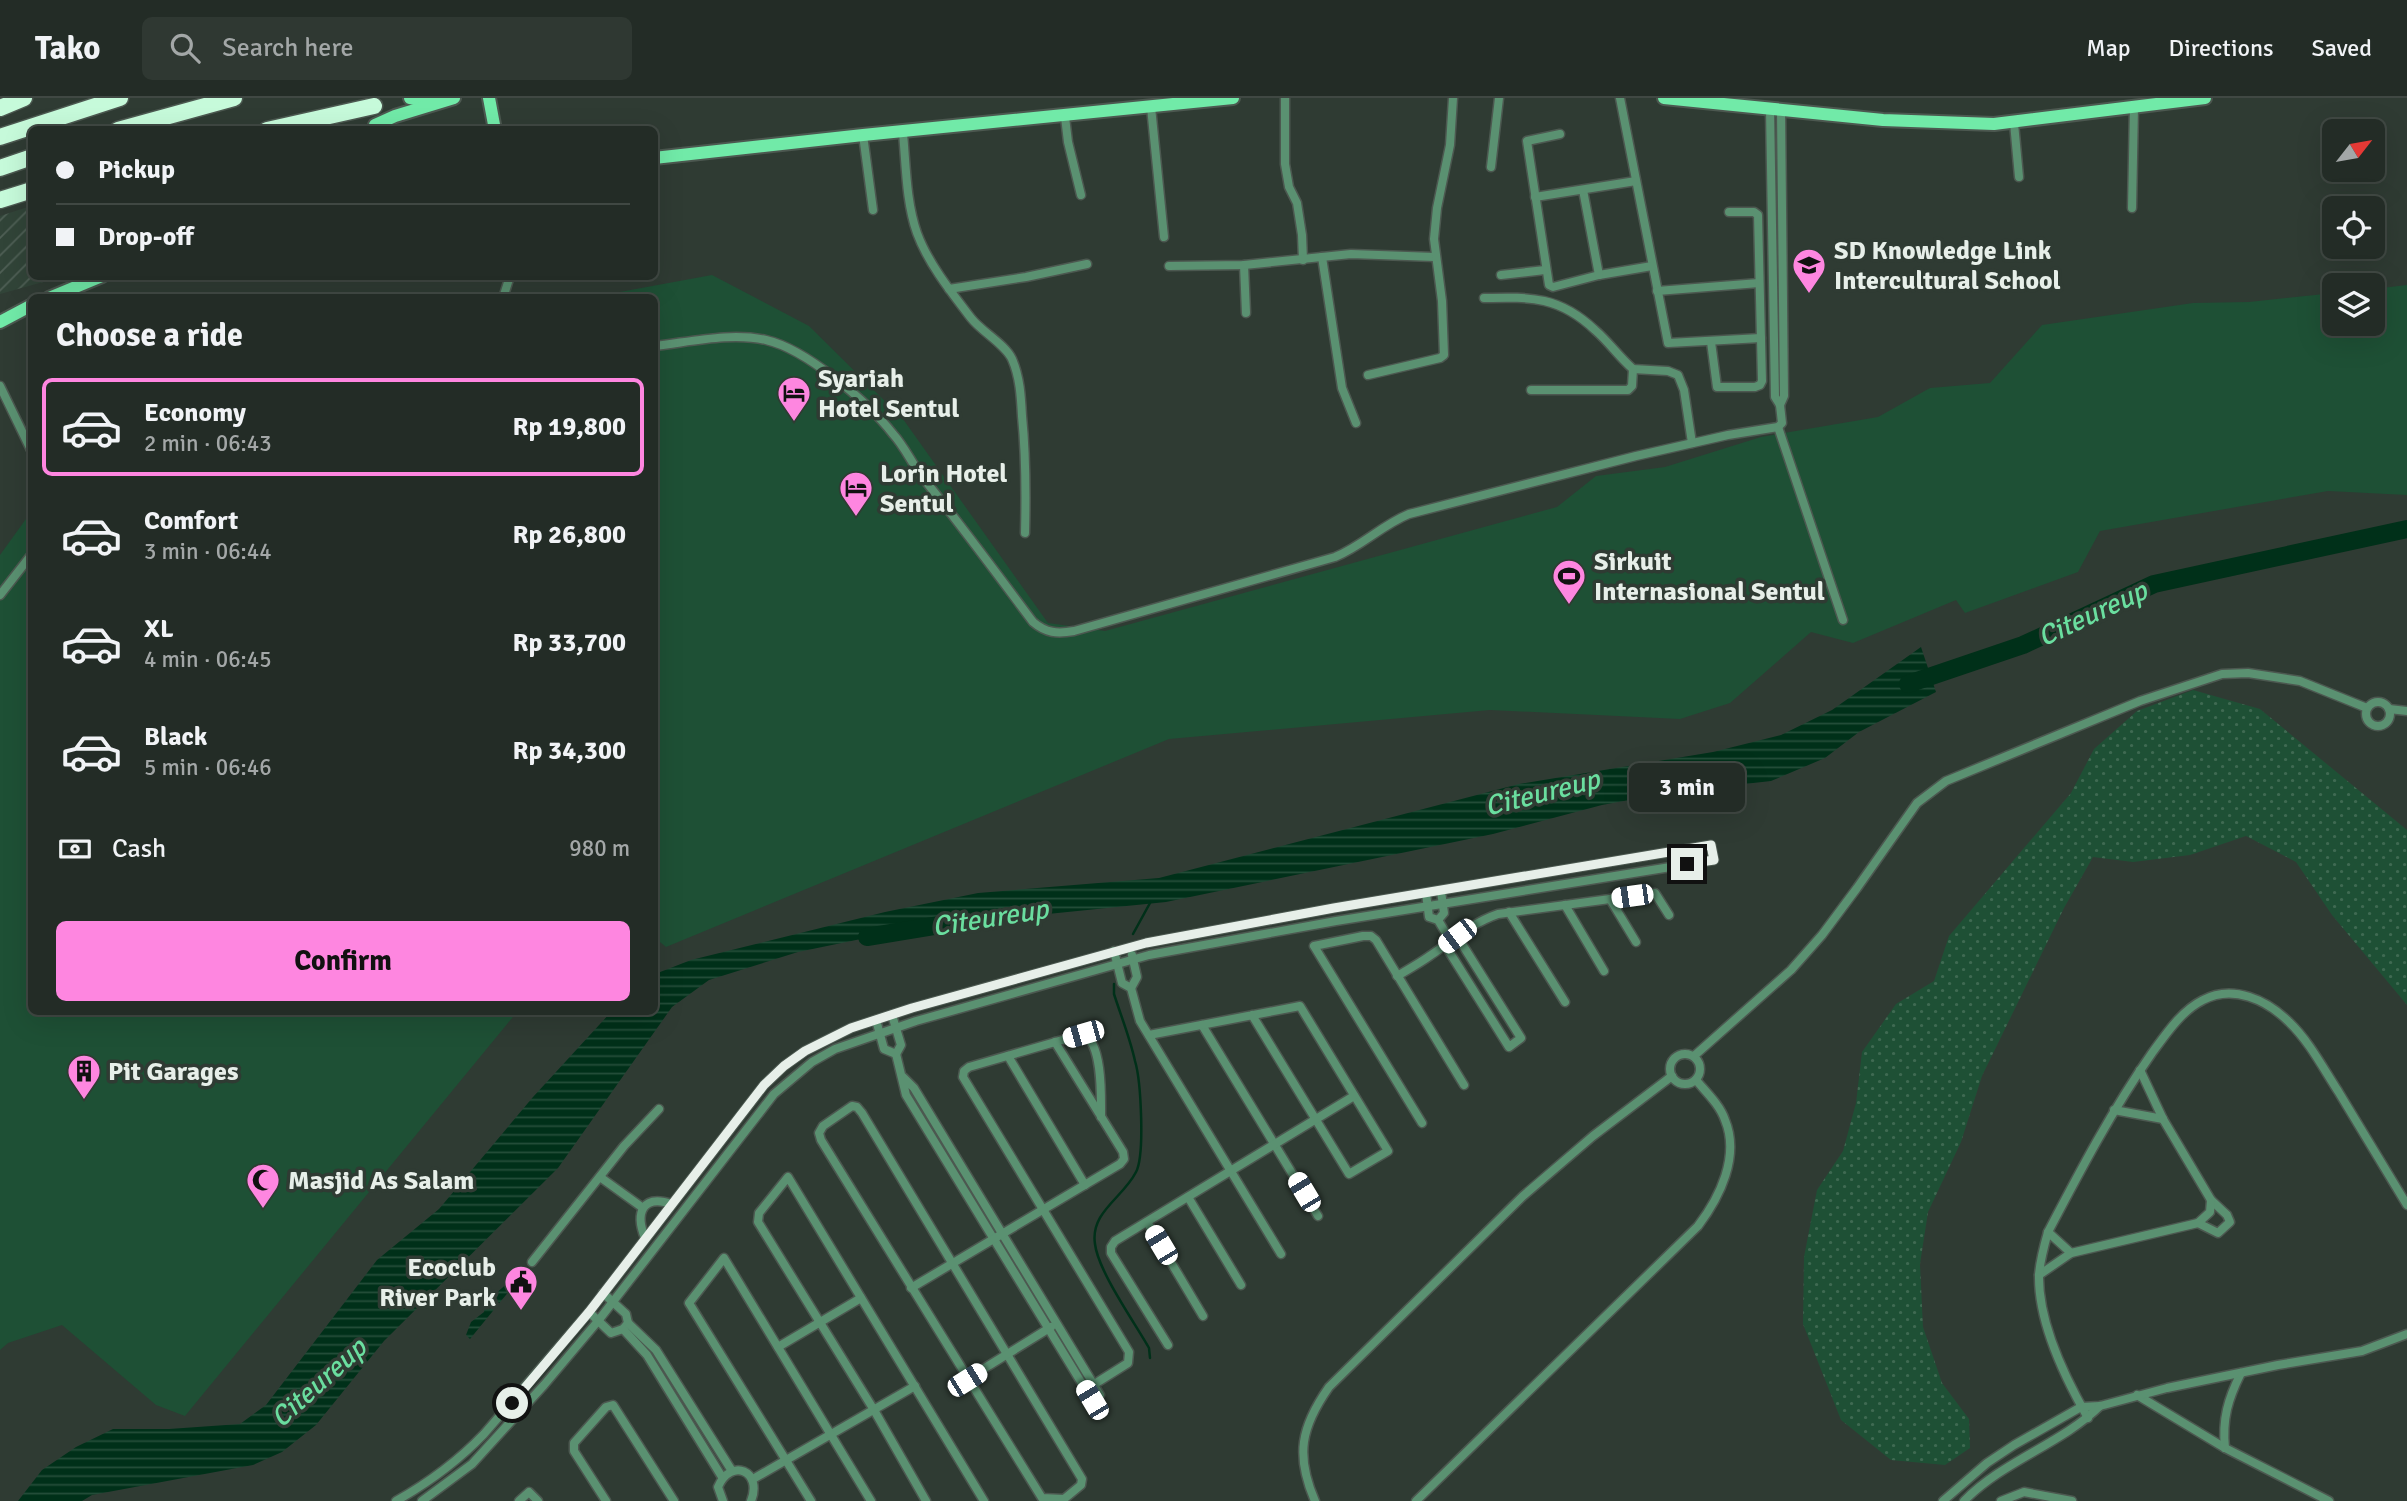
<!DOCTYPE html>
<html lang="en">
<head>
<meta charset="utf-8">
<style>
	:root { --surface:#232c26; --page:#2f3832; --text:#f1f3f6; --muted:#a3a7a7; --line:#404843; --accent:#fe86e0 }
	body { margin:0; font-family:Signika,sans-serif; background:var(--page); color:var(--text); height:100vh; display:flex; flex-direction:column; font-size:26px; white-space:nowrap }
	* { box-sizing:border-box; margin:0 }
	p { font-size:23px; color:var(--muted) }
	.icon { flex:none; width:38px; height:38px; fill:none; stroke:currentColor; stroke-width:2; stroke-linecap:round; stroke-linejoin:round }
	.map { position:relative; flex:1; overflow:hidden }
	.drawer { position:absolute; left:28px; top:196px; width:630px; height:721px; display:flex; flex-direction:column; background:var(--surface); border-radius:10px; box-shadow:0 7px 28px #0002,0 0 0 2px var(--line) }
	.drawer>* { flex:none }
	.top-card { position:absolute; left:28px; top:28px; width:630px; height:154px; border-radius:10px; box-shadow:0 7px 28px #0002,0 0 0 2px var(--line); display:grid; align-content:center; height:154px; padding:0 28px; background:var(--surface) }
	.needle { width:46px; rotate:59deg }
	.tools { position:absolute; left:2322px; top:21px; display:grid; gap:14px }
	.tools a { display:grid; place-items:center; width:63px; height:63px; border-radius:10px; background:var(--surface); box-shadow:0 7px 28px #0002,0 0 0 2px var(--line); font-size:35px }
	.end { position:absolute; width:32px; height:32px; margin:-16px; border:9px solid #e7efe9; background:#111; box-shadow:0 0 0 4px #111 }
	.from { border-radius:50% }
	.bubble { position:absolute; height:49px; border-radius:10px; background:var(--surface); box-shadow:0 7px 28px #0002,0 0 0 2px var(--line); font-size:23px; font-weight:700; line-height:49px; text-align:center }
	.car { position:absolute; width:21px; height:42px; margin:-21px -10px; border-radius:9px; box-shadow:0 0 5px 2px #0007; background:linear-gradient(#fff 24%,#345 0 40%,#fff 0 76%,#345 0 86%,#fff 0) }
	.top-card b { display:flex; align-items:center; gap:24px; height:66px; font-size:26px }
	.top-card b+b { border-top:2px solid var(--line) }
	.top-card i { width:18px; height:18px; background:var(--text) }
	ul { padding:0; list-style:none }
	li { display:flex; align-items:center; gap:21px; height:98px; margin:0 14px 10px; padding:0 14px; border:4px solid transparent; border-radius:10px }
	li div { flex:1 }
	li b { display:block; font-size:26px }
	li em { font-style:normal; font-weight:700 }
	li.selected { border-color:var(--accent) }
	li>.icon { width:63px; height:63px; stroke-width:1.5 }
	h2 { padding:0 28px; font-size:32px; line-height:84px }
	.pay { display:flex; align-items:center; gap:18px; height:77px; padding:0 28px; font-size:26px }
	.pay p { margin-inline-start:auto }
	.button { display:flex; gap:14px; margin-top:auto; padding:14px 28px }
	.button a { flex:1; height:80px; border-radius:10px; background:var(--accent); color:#111; font-size:28px; font-weight:700; line-height:80px; text-align:center }
	header { display:flex; align-items:center; gap:42px; box-sizing:border-box; height:98px; padding:0 35px; background:var(--surface); border-bottom:2px solid var(--line) }
	header strong { font-size:33px }
	nav { display:flex; gap:38px; margin-inline-start:auto; font-size:24px }
	.search { width:490px; height:63px; background:var(--page); display:flex; align-items:center; gap:18px; box-sizing:border-box; padding:0 24px; border-radius:10px; color:var(--muted); font-size:26px }
	.map>svg:first-child { display:block }
	.industrial { fill:url(#industrial-furrows) }
	.grass { fill:url(#grass-dots) }
	.pitch { fill:#1e5035 }
	.water { fill:url(#water-rules) }
	.lines { fill:none; stroke-linecap:round; stroke-linejoin:round }
	.stream { stroke:#003019; stroke-width:2.5 }
	.river { stroke:#003019; stroke-width:18 }
	.street-casing { stroke:#4c5850; stroke-width:11 }
	.primary-casing { stroke:#4c5850; stroke-width:16 }
	.highway-casing { stroke:#4c5850; stroke-width:19 }
	.street { stroke:#5a9171; stroke-width:8 }
	.primary { stroke:#71eaa8; stroke-width:12 }
	.highway { stroke:#c6fada; stroke-width:16 }
	.route { stroke:#e7efe9; stroke-width:9 }
	.labels { text-anchor:middle; stroke-width:7; stroke-linejoin:round; paint-order:stroke }
	.poi-label { font-size:26px; font-weight:bold; fill:#e7efe9; stroke:#2f3b33; text-anchor:start }
	.water-label { font-size:28px; font-style:italic; fill:#6ade9f; stroke:#2f3b33 }
</style>
</head>
<body>
<header>
<strong>Tako</strong>
<div class="search"><svg class="icon" aria-label="search" viewBox="0 0 24 24"><circle cx="10" cy="10" r="6"/><path d="M15 15l6 6"/></svg>Search here</div>
<nav><a>Map</a><a>Directions</a><a>Saved</a></nav>
</header>
<div class="map">
<svg width="2407" height="1403" viewBox="0 0 2407 1403">
	<defs>
		<pattern id="industrial-furrows" width="10" height="10" patternUnits="userSpaceOnUse" patternTransform="scale(1.75)"><rect width="10" height="10" fill="#314438"/><path d="M-1 1l2-2M0 10L10 0M9 11l2-2" fill="none" stroke="#4f5f55"/></pattern>
		<pattern id="grass-dots" width="8" height="8" patternUnits="userSpaceOnUse" patternTransform="scale(1.75)"><rect width="8" height="8" fill="#1e5035"/><path d="M2 2h.1M6 6h.1" fill="none" stroke="#3f6a52" stroke-width="1.8" stroke-linecap="round"/></pattern>
		<pattern id="water-rules" width="6" height="5" patternUnits="userSpaceOnUse" patternTransform="scale(1.75)"><rect width="6" height="5" fill="#003019"/><path d="M0 2.5h6" fill="none" stroke="#254e3a"/></pattern>
	</defs>
	<rect width="100%" height="100%" fill="#2f3b33"/>
	<polygon class="industrial" points="31,108 32,178 61,179 0,196 0,118"/>
	<polygon class="grass" points="2193,592 2260,611 2407,732 2407,907 2332,817 2296,764 2246,738 2190,757 2133,764 2093,759 2064,810 1982,978 1961,1044 1928,1114 1920,1166 1923,1229 1942,1285 1969,1321 1970,1350 1945,1367 1891,1362 1841,1322 1803,1226 1804,1159 1817,1092 1843,1053 1856,1005 1862,954 1896,906 1934,883 1949,838 2071,695 2094,651 2137,613"/>
	<g class="pitch">
		<polygon points="712,177 809,228 903,321 1048,525 1105,533 1557,409 1596,378 1665,369 1761,339 1878,319 1930,290 1990,285 2042,227 2193,205 2249,204 2334,195 2334,226 2373,226 2373,191 2407,187 2407,397 2328,393 2100,433 2078,474 1965,515 1956,502 1853,545 1811,534 1730,605 1680,621 1490,612 1169,641 666,849 654,839 654,200 587,200"/>
		<polygon points="31,414 32,914 517,914 185,1318 156,1307 62,1227 8,1245 0,1252 0,457"/>
	</g>
	<g class="water">
		<polygon points="1921,549 1936,594 1859,634 1825,660 1771,683 1673,694 1602,707 1493,736 1166,804 919,829 798,854 709,882 672,909 558,1070 384,1243 316,1327 282,1354 253,1367 92,1397 82,1403 18,1403 42,1372 76,1349 113,1331 169,1331 240,1326 266,1307 377,1162 439,1111 533,999 611,914 654,914 655,876 691,862 885,814 978,795 1159,780 1519,686 1713,654 1781,637 1832,612"/>
		<polygon points="510,1183 515,1186 470,1241 466,1237 471,1224 484,1214 486,1204"/>
	</g>
	<g class="lines">
		<g class="stream">
			<polyline points="1133,836 1150,805"/>
			<path d="M1114,886v10c7,22 16,44 21,67 6,20 10,94 1,111 -13,26 -46,40 -41,72 3,27 40,79 54,104l1,10"/>
		</g>
		<g class="river">
			<polyline points="1908,586 2023,547 2154,486 2407,431"/>
			<polyline points="867,839 964,823"/>
		</g>
		<defs>
			<g id="street">
				<polyline points="1285,0 1285,66 1289,89 1297,105 1302,137 1303,162"/>
				<polyline points="1620,0 1668,245 1761,240"/>
				<polyline points="1151,9 1164,139"/>
				<polyline points="1065,19 1068,44 1081,97"/>
				<polyline points="2014,25 2019,79"/>
				<path d="M903,35c3,32 3,69 14,100 11,30 34,59 54,85 11,14 34,26 41,41 8,18 9,38 10,57 4,40 4,78 3,117"/>
				<polyline points="1560,36 1527,43 1549,187 1553,189 1599,177 1652,168"/>
				<polyline points="863,37 873,112"/>
				<polyline points="1491,69 1499,0"/>
				<polyline points="1583,92 1599,177"/>
				<polyline points="1535,99 1636,83"/>
				<polyline points="2132,110 2134,9"/>
				<polyline points="1322,159 1342,290 1356,325"/>
				<polyline points="1244,167 1246,215"/>
				<polyline points="1169,168 1244,167 1351,156 1435,159"/>
				<polyline points="1501,177 1545,172"/>
				<polyline points="949,191 1026,179 1087,166"/>
				<polyline points="1657,193 1759,185"/>
				<polyline points="503,200 510,178"/>
				<path d="M1484,200c47,-1 75,-2 111,32 14,12 24,27 38,39l35,2 10,4 6,15 8,53"/>
				<polyline points="1711,244 1717,289 1755,289 1760,287 1762,283 1758,117 1754,114 1729,114"/>
				<path d="M654,248c36,-4 77,-14 112,-6 40,9 102,62 127,94 12,13 19,30 30,44 38,47 74,96 110,144 13,11 24,12 41,9l261,-74c27,-11 47,-32 74,-43l227,-58 92,-21 50,-8 4,-4 -2,-18 -5,-8 -5,-287"/>
				<polyline points="1368,277 1440,260 1444,257 1442,203 1434,141 1437,110 1450,47 1453,0"/>
				<polyline points="0,288 32,354"/>
				<polyline points="1531,292 1628,292 1632,288 1633,271"/>
				<polyline points="1780,307 1784,298 1781,13"/>
				<polyline points="1778,329 1843,522"/>
				<polyline points="0,497 32,456"/>
				<circle cx="2378" cy="616" r="12"/>
				<polyline points="2389,611 2407,613"/>
				<polyline points="1426,795 1429,819 1438,822 1447,837 1445,847 1509,949 1521,940 1457,838 1447,837"/>
				<polyline points="1610,801 1636,844"/>
				<polyline points="1565,807 1604,873"/>
				<polyline points="1509,814 1565,904"/>
				<polyline points="1438,822 1444,815 1441,793"/>
				<polyline points="1114,853 1122,885 1131,890 1140,923 1281,1156"/>
				<path d="M1397,878c12,-7 23,-13 34,-21 22,-15 41,-32 67,-41l157,-21 14,22"/>
				<polyline points="1131,890 1137,879 1132,857"/>
				<polyline points="892,917 901,947 896,956"/>
				<polyline points="876,922 884,951 896,956 906,997 1092,1302 1100,1297 914,990 903,979"/>
				<polyline points="1202,927 1318,1118"/>
				<polyline points="1149,937 1300,908 1388,1053 1349,1076 1252,917"/>
				<circle cx="1685" cy="971" r="15"/>
				<polyline points="1008,958 1085,1087"/>
				<polyline points="1694,958 1791,872 1822,837 1857,790 1917,705 1946,683 2140,603 2222,576 2248,575 2300,583 2367,610"/>
				<polygon points="852,1008 857,1009 862,1015 1082,1381 1081,1387 1064,1401 1042,1400 821,1042 819,1035 823,1028"/>
				<polyline points="2114,1012 2163,1021"/>
				<polyline points="1422,1025 1314,848 1363,838 1371,838 1376,842 1464,987"/>
				<polyline points="600,1079 643,1110"/>
				<polyline points="1188,1099 1241,1187"/>
				<polyline points="1147,1124 1203,1218"/>
				<polyline points="2198,1125 2218,1135 2230,1124 2227,1117 2211,1102"/>
				<polyline points="2048,1134 2071,1155"/>
				<path d="M645,1140c-10,-25 -3,-44 27,-34"/>
				<polyline points="532,1164 624,1048 659,1011"/>
				<polyline points="2039,1177 2071,1155 2198,1125 2210,1114 2211,1102 2163,1021 2140,972"/>
				<polyline points="911,1190 1120,1066 1124,1061 1123,1054 1055,944"/>
				<polyline points="589,1214 611,1235 623,1231 628,1225 626,1216 603,1195"/>
				<polyline points="628,1225 656,1252 732,1373"/>
				<polyline points="623,1231 647,1257 722,1379"/>
				<polyline points="1168,1247 1111,1155 1111,1149 1115,1143 1354,998"/>
				<polyline points="778,1249 861,1200"/>
				<polyline points="967,1281 1051,1229"/>
				<path d="M1093,1287l35,-22 1,-11 -166,-275 1,-6 5,-4 114,-33c20,9 18,64 18,83"/>
				<polyline points="2137,1297 2225,1350 2329,1403"/>
				<path d="M2088,1320c-23,-40 -50,-96 -49,-143 1,-14 5,-29 9,-43 32,-61 64,-122 104,-179 14,-19 29,-42 51,-53 30,-16 64,0 86,22 20,19 34,46 49,69 23,38 46,76 69,114"/>
				<path d="M2225,1350c-3,-29 3,-49 16,-75"/>
				<polyline points="753,1381 915,1288"/>
				<path d="M396,1403c32,-18 62,-40 88,-67l105,-122 175,-227 20,-19 21,-15 46,-23 61,-20 234,-65 188,-35 377,-63 3,15 -378,61 -187,34 -233,66 -81,28 -23,13 -38,32 -176,227 -54,64 -72,79 -50,37"/>
				<polyline points="519,1403 529,1394 538,1403"/>
				<polyline points="606,1403 574,1353 574,1345 606,1309 613,1307 674,1403"/>
				<path d="M723,1403l-5,-14c13,-30 45,-16 33,14"/>
				<polyline points="811,1403 689,1205 724,1160 871,1403"/>
				<polyline points="926,1403 874,1312 758,1124 759,1115 788,1079 984,1403"/>
				<path d="M1315,1403c-20,-46 -14,-74 14,-114l194,-191 70,-60 79,-60"/>
				<path d="M1416,1403l282,-275c22,-29 42,-70 27,-106 -5,-15 -19,-28 -29,-40"/>
				<polyline points="1943,1403 1987,1365 2014,1347 2081,1309 2100,1308 2167,1290 2278,1267 2362,1253 2407,1236"/>
				<path d="M1964,1403c39,-40 97,-57 136,-95"/>
				<polyline points="2001,1403 2024,1394 2072,1403"/>
			</g>
			<g id="primary">
				<polyline points="410,0 432,4"/>
				<polyline points="489,0 495,32"/>
				<polyline points="1664,0 1883,22 1994,26 2205,0"/>
				<polyline points="375,27 395,18 454,0"/>
				<polyline points="654,60 863,37 1233,0"/>
				<polyline points="49,200 102,178"/>
				<polyline points="0,224 32,207"/>
			</g>
			<g id="highway">
				<polyline points="0,10 24,0"/>
				<polyline points="118,32 234,0"/>
				<polyline points="267,32 374,8"/>
				<polyline points="0,39 120,0"/>
				<polyline points="0,70 32,59"/>
				<polyline points="0,102 32,92"/>
			</g>
		</defs>
		<use href="#street" class="street-casing"/>
		<use href="#primary" class="primary-casing"/>
		<use href="#highway" class="highway-casing"/>
		<use href="#street" class="street"/>
		<use href="#primary" class="primary"/>
		<use href="#highway" class="highway"/>
	</g>
	<g class="lines">
		<polyline class="route" points="512,1305 589,1214 764,987 784,968 805,953 851,930 912,910 1146,845 1334,810 1711,747 1714,762 1687,766"/>
	</g>
	<defs>
		<symbol id="school-pin" viewBox="-11 -11 22 30"><path d="M0 17L-7.5 6A9.5 9.5 0 1 1 7.5 6Z" fill="#fe86e0" stroke="#2f3b33"/><path d="M0-5L7-2L0 1L-7-2ZM-4 1L0 2.5L4 1V4Q0 6-4 4Z" fill="#111"/></symbol>
		<symbol id="hotel-pin" viewBox="-11 -11 22 30"><path d="M0 17L-7.5 6A9.5 9.5 0 1 1 7.5 6Z" fill="#fe86e0" stroke="#2f3b33"/><path d="M-6-4.5h1.5V1H6V5H4.5V3h-9V5H-6ZM-4 0a1.8 1.8 0 1 1 3.6 0ZM.5 0V-2.5h3Q6-2.5 6 0Z" fill="#111"/></symbol>
		<symbol id="stadium-pin" viewBox="-11 -11 22 30"><path d="M0 17L-7.5 6A9.5 9.5 0 1 1 7.5 6Z" fill="#fe86e0" stroke="#2f3b33"/><path d="M0-5a6.5 5 0 1 0 0 10a6.5 5 0 1 0 0-10ZM-3.5-1.8h7v3.6h-7Z" fill="#111"/></symbol>
		<symbol id="building-pin" viewBox="-11 -11 22 30"><path d="M0 17L-7.5 6A9.5 9.5 0 1 1 7.5 6Z" fill="#fe86e0" stroke="#2f3b33"/><path d="M-4-6H4V6H1V3H-1V6H-4ZM-2.5-4.3h1.7v1.8h-1.7ZM.8-4.3h1.7v1.8H.8ZM-2.5-1h1.7V.8h-1.7ZM.8-1h1.7V.8H.8Z" fill="#111"/></symbol>
		<symbol id="mosque-pin" viewBox="-11 -11 22 30"><path d="M0 17L-7.5 6A9.5 9.5 0 1 1 7.5 6Z" fill="#fe86e0" stroke="#2f3b33"/><path d="M3.5-4.9A6 6 0 1 0 3.5 4.9A5 5 0 1 1 3.5-4.9Z" fill="#111"/></symbol>
		<symbol id="civic-pin" viewBox="-11 -11 22 30"><path d="M0 17L-7.5 6A9.5 9.5 0 1 1 7.5 6Z" fill="#fe86e0" stroke="#2f3b33"/><path d="M-.6-6.5H3V-4.5H.6V-3L4-1V1h2V6H-6V1h2V-1L-.6-3ZM-1.2 2.5V6h2.4V2.5Z" fill="#111"/></symbol>
	</defs>
	<g fill-rule="evenodd">
		<use href="#school-pin" x="1790" y="148" width="38" height="52"/>
		<use href="#hotel-pin" x="775" y="276" width="38" height="52"/>
		<use href="#hotel-pin" x="837" y="371" width="38" height="52"/>
		<use href="#stadium-pin" x="1550" y="459" width="38" height="52"/>
		<use href="#building-pin" x="65" y="954" width="38" height="52"/>
		<use href="#mosque-pin" x="244" y="1063" width="38" height="52"/>
		<use href="#civic-pin" x="502" y="1165" width="38" height="52"/>
	</g>
	<g class="labels">
		<g class="poi-label">
			<text x="1834" y="161">SD Knowledge Link<tspan x="1834" dy="30">Intercultural School</tspan></text>
			<text x="818" y="289">Syariah<tspan x="818" dy="30">Hotel Sentul</tspan></text>
			<text x="880" y="384">Lorin Hotel<tspan x="880" dy="30">Sentul</tspan></text>
			<text x="1594" y="472">Sirkuit<tspan x="1594" dy="30">Internasional Sentul</tspan></text>
			<text x="108" y="982">Pit Garages</text>
			<text x="288" y="1091">Masjid As Salam</text>
			<text x="496" y="1178" text-anchor="end">Ecoclub<tspan x="496" dy="30">River Park</tspan></text>
		</g>
		<g class="water-label">
			<text transform="translate(2092 515) rotate(-25)" y="10">Citeureup</text>
			<text transform="translate(1542 694) rotate(-14)" y="10">Citeureup</text>
			<text transform="translate(990 819) rotate(-9)" y="10">Citeureup</text>
			<text transform="translate(318 1284) rotate(-42)" y="10">Citeureup</text>
		</g>
	</g>
</svg>
<div class="tools">
<a><svg class="needle" viewBox="-14 -14 28 28"><path d="M0-13l5 13h-10z" fill="#e53935"/><path d="M0 13l5-13h-10z" fill="#a3a7a7"/></svg></a>
<a><svg class="icon" aria-label="locate" viewBox="0 0 24 24"><circle cx="12" cy="12" r="6"/><path d="M12 2v4M12 18v4M2 12h4M18 12h4"/></svg></a>
<a><svg class="icon" aria-label="layers" viewBox="0 0 24 24"><path d="M12 4l9 5-9 5-9-5zM3 14l9 5 9-5"/></svg></a>
</div>
<i class="end from" style="left:512px;top:1305px"></i>
<i class="end" style="left:1687px;top:766px"></i>
<div class="bubble" style="left:1629px;top:665px;width:116px">3 min</div>
<i class="car" style="left:1632px;top:798px;rotate:262deg"></i>
<i class="car" style="left:1457px;top:838px;rotate:233deg"></i>
<i class="car" style="left:1083px;top:936px;rotate:254deg"></i>
<i class="car" style="left:1304px;top:1094px;rotate:329deg"></i>
<i class="car" style="left:1161px;top:1147px;rotate:329deg"></i>
<i class="car" style="left:967px;top:1282px;rotate:58deg"></i>
<i class="car" style="left:1092px;top:1302px;rotate:329deg"></i>
<div class="top-card">
<b><i class="from"></i>Pickup</b>
<b><i></i>Drop-off</b>
</div>
<section class="drawer">
<h2>Choose a ride</h2>
<ul>
<li class="selected"><svg class="icon" aria-label="car" viewBox="0 0 24 24"><path d="M5 17H2v-5l4-1 3-4h7l3 4 3 1v5h-3M9 17h6M6 11h13"/><circle cx="7" cy="17" r="2"/><circle cx="17" cy="17" r="2"/></svg><div><b>Economy</b><p>2 min · 06:43</p></div><em>Rp 19,800</em></li>
<li><svg class="icon" aria-label="car" viewBox="0 0 24 24"><path d="M5 17H2v-5l4-1 3-4h7l3 4 3 1v5h-3M9 17h6M6 11h13"/><circle cx="7" cy="17" r="2"/><circle cx="17" cy="17" r="2"/></svg><div><b>Comfort</b><p>3 min · 06:44</p></div><em>Rp 26,800</em></li>
<li><svg class="icon" aria-label="car" viewBox="0 0 24 24"><path d="M5 17H2v-5l4-1 3-4h7l3 4 3 1v5h-3M9 17h6M6 11h13"/><circle cx="7" cy="17" r="2"/><circle cx="17" cy="17" r="2"/></svg><div><b>XL</b><p>4 min · 06:45</p></div><em>Rp 33,700</em></li>
<li><svg class="icon" aria-label="car" viewBox="0 0 24 24"><path d="M5 17H2v-5l4-1 3-4h7l3 4 3 1v5h-3M9 17h6M6 11h13"/><circle cx="7" cy="17" r="2"/><circle cx="17" cy="17" r="2"/></svg><div><b>Black</b><p>5 min · 06:46</p></div><em>Rp 34,300</em></li>
</ul>
<div class="pay"><svg class="icon" aria-label="cash" viewBox="0 0 24 24"><path d="M3 7h18v10H3z"/><circle cx="12" cy="12" r="2"/></svg>Cash<p>980 m</p></div>
<div class="button"><a>Confirm</a></div>
</section>
</div>
</body>
</html>
